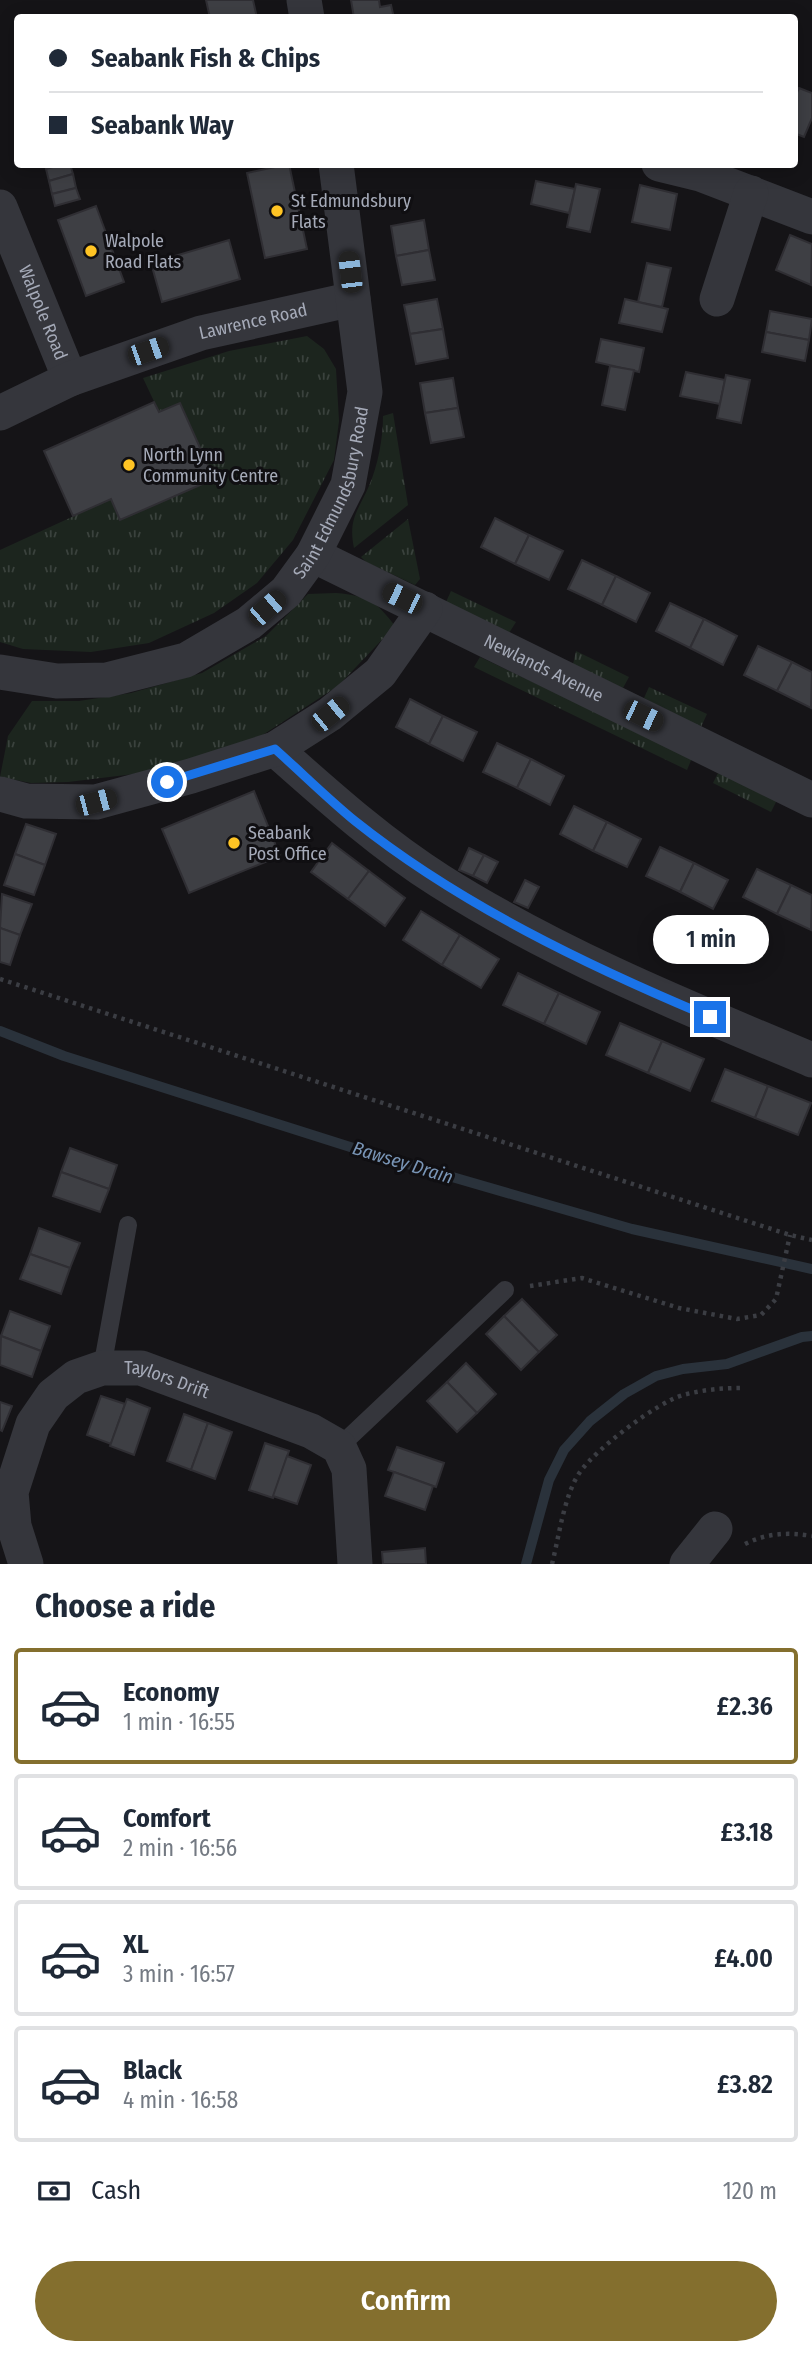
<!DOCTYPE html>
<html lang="en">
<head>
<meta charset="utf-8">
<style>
	:root { --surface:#fff; --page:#f6f6f7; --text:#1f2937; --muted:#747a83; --line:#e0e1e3; --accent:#846f2e }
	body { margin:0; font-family:"Fira Sans Condensed",sans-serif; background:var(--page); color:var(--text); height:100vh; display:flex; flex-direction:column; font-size:26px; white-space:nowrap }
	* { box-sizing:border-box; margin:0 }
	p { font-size:23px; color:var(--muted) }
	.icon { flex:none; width:38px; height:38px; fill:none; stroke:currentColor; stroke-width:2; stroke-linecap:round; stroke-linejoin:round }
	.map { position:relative; height:1564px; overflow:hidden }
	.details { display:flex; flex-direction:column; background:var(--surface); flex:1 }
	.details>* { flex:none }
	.banner { position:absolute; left:14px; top:14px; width:784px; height:154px; border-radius:7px; box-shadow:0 4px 18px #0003; display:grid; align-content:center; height:154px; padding:0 35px; background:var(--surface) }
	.end { position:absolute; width:32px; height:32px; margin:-16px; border:9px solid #1a73e8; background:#fff; box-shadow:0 0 0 4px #fff }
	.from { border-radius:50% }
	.bubble { position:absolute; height:49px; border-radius:24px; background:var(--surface); box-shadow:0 4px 18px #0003; font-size:23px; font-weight:600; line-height:49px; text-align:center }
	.car { position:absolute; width:21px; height:42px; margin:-21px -10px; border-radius:9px; box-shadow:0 0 5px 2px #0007; background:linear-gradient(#222 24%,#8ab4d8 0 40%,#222 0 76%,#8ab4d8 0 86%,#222 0) }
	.banner b { display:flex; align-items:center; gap:24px; height:66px; font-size:26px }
	.banner b+b { border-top:2px solid var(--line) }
	.banner i { width:18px; height:18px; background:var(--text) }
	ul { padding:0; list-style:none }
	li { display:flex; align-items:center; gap:21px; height:116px; margin:0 14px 10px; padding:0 21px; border:4px solid var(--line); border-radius:7px }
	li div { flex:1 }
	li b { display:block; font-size:26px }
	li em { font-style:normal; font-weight:600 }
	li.active { border-color:var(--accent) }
	li>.icon { width:63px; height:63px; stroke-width:1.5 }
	h2 { padding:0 35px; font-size:32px; line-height:84px }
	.pay { display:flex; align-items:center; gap:18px; height:77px; padding:0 35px; font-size:26px }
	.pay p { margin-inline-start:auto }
	.primary-button { display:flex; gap:14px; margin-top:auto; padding:14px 35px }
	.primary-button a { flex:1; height:80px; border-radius:42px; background:var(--accent); color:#fff; font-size:28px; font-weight:600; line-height:80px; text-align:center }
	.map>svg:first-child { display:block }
	.grass { fill:url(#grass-tufts) }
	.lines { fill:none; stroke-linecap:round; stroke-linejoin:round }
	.stream { stroke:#2a323b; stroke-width:10 }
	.building { fill:#3e3f44; stroke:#2f2e33; stroke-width:2 }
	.path { stroke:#3b3d43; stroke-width:4.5; stroke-dasharray:3.5 5; stroke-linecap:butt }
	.service { stroke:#35363c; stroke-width:18 }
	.minor { stroke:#35363c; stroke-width:35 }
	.route { stroke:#1a73e8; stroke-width:9 }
	.poi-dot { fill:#ffc424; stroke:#100f12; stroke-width:2.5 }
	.labels { text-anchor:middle; stroke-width:6; stroke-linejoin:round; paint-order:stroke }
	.poi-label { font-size:18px; fill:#a5aab8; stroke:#100f12; text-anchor:start }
	.street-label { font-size:18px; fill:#a5aab8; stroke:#100f12 }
	.water-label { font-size:19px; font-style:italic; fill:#7995b6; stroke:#100f12 }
</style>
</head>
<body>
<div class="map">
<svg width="812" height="1564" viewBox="0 0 812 1564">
	<defs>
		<pattern id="grass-tufts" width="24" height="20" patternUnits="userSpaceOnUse" patternTransform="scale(1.75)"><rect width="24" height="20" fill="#1c251e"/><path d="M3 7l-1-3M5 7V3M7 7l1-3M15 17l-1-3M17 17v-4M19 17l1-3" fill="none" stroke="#3a423d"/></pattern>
	</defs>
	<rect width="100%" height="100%" fill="#151417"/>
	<g class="grass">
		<polygon points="307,336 324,349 336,369 339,421 334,460 293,540 257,583 214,613 149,643 91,652 23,649 0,642 0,550 111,499 120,520 214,479 180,403 159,412 143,378 229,351"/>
		<path d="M393,413l15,92 -54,43c-6,-29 4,-37 15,-62 9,-21 14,-47 14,-70z"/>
		<polygon points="408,519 420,579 415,585 366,562 361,557"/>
		<polygon points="451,591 516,622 509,633 446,602"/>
		<path d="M336,593c32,3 40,8 59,33l-57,60 -77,50 -67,23 -60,15 -66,8 -37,1 -31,-6 8,-41 24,-35h47l52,-8 71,-20 64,-37 42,-42z"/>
		<polygon points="576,651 629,677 623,688 573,664"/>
		<polygon points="480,657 692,758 687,770 474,667"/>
		<polygon points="649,687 707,714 701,727 644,698"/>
		<polygon points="718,773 777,800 771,812 713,783"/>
	</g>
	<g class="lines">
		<g class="stream">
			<polyline points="0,1031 64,1056 366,1152 632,1229 812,1269"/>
			<polyline points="526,1564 549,1480 564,1450 590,1421 624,1394 656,1376 683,1369 727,1364 802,1337 812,1336"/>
		</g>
	</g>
	<g class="building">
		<polygon points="206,0 253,0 257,18 210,18"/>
		<polygon points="351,0 379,0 380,7 391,5 394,18 354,18"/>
		<polygon points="799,88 812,93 812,118 804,137 794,133 794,99"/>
		<polygon points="63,164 70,164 73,174 49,181 46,169"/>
		<polygon points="289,164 307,249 265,258 247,173"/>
		<polygon points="73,174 76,188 52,194 49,181"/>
		<polygon points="536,181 575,189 569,213 531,204"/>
		<polygon points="576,184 600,189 590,232 567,227"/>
		<polygon points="640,185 677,194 670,230 632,222"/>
		<polygon points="76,188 80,199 55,206 52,194"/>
		<polygon points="96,206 124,282 86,296 58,220"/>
		<polygon points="424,220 429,250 396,256 391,226"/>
		<polygon points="790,235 812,244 811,285 776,270"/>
		<polygon points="229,240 240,279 162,302 151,263"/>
		<polygon points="429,250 435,280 402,285 396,256"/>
		<polygon points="647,263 671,268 662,307 638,302"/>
		<polygon points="437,299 443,329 410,334 404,305"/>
		<polygon points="625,299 668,309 662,332 619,323"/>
		<polygon points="770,311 812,319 809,340 766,332"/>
		<polygon points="443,329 448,358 416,364 410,334"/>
		<polygon points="766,332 809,340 805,361 762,352"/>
		<polygon points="601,339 644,348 639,372 596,362"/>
		<polygon points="610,366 634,370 625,410 602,405"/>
		<polygon points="686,372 725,380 720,404 680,396"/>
		<polygon points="726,375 750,380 741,423 717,418"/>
		<polygon points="453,378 458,408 425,413 420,383"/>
		<polygon points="154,402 159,412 180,403 214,479 120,520 111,499 73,516 44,451"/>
		<polygon points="458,408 464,437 431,443 425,413"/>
		<polygon points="495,518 529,535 515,564 481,547"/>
		<polygon points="529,535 563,551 549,580 515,564"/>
		<polygon points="582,560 616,576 602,605 568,589"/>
		<polygon points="616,576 650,593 636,622 602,605"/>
		<polygon points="670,603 704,619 690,648 656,631"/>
		<polygon points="704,619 737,636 723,665 690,648"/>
		<polygon points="758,646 792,662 777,691 744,675"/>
		<polygon points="792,662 812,672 811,708 777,691"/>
		<polygon points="410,699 443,716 429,744 396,727"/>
		<polygon points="443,716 477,732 463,761 429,744"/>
		<polygon points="497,743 531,759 517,788 483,772"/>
		<polygon points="531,759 564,776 550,805 517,788"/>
		<polygon points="254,791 280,856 189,893 162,829"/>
		<polygon points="574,806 607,822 593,851 560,834"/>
		<polygon points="607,822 641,839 627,867 593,851"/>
		<polygon points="26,824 56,834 45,865 15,854"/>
		<polygon points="332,843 369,871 348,899 311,872"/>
		<polygon points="660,847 694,863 680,892 646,876"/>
		<polygon points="469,848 484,855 473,876 459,870"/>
		<polygon points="15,854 45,865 34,895 4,885"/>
		<polygon points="484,855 498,862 487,883 473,876"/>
		<polygon points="694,863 728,880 713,909 680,892"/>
		<polygon points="757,869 791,885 777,914 743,897"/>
		<polygon points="369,871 405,898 385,926 348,899"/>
		<polygon points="525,880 539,887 528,908 514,902"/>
		<polygon points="791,885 812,895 811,930 777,914"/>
		<polygon points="2,894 32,904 20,935 0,928"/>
		<polygon points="421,911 460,935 442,965 403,940"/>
		<polygon points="0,928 20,935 10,965 0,962"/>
		<polygon points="460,935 499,959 481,988 442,965"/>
		<polygon points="518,973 559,993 544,1024 503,1005"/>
		<polygon points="559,993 600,1012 586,1044 544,1024"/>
		<polygon points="620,1023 662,1041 648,1073 606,1055"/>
		<polygon points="662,1041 704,1059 690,1091 648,1073"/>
		<polygon points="725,1069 768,1086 755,1118 712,1101"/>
		<polygon points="768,1086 811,1103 798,1135 755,1118"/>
		<polygon points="70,1148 117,1165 109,1189 61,1172"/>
		<polygon points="61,1172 109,1189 100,1212 53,1196"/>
		<polygon points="39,1228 80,1243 70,1268 30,1254"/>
		<polygon points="30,1254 70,1268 61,1294 20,1279"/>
		<polygon points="522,1299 557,1335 539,1352 504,1316"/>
		<polygon points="10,1311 50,1326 41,1351 1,1336"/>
		<polygon points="504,1316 539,1352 521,1370 486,1334"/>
		<polygon points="1,1336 41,1351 32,1377 0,1365"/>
		<polygon points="466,1363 496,1394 477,1413 447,1382"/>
		<polygon points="447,1382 477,1413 457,1432 427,1401"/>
		<polygon points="101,1396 125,1404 111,1444 87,1435"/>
		<polygon points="127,1399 150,1408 134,1455 110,1446"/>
		<polygon points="0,1402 12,1406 2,1431 0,1430"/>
		<polygon points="184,1414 208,1423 191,1470 167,1461"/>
		<polygon points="208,1423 232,1432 215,1479 191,1470"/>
		<polygon points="265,1443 289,1451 273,1498 249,1490"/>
		<polygon points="397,1447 444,1463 436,1487 388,1470"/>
		<polygon points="287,1456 311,1465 297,1504 273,1496"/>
		<polygon points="394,1472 433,1486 425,1510 385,1496"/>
		<polygon points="425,1548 426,1564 383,1564 382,1552"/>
	</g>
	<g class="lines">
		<g class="path">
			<polyline points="0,979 790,1235 812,1240"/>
			<polyline points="530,1286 582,1278 679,1308 737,1319 761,1315 776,1299 790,1235"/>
			<path d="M745,1544c22,-11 43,-12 67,-8"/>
			<path d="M552,1564c7,-27 12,-69 28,-92 16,-23 76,-69 103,-77 19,-5 38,-7 58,-7"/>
		</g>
		<g class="service">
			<polyline points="102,1368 128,1225"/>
			<polyline points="339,1447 505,1290"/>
		</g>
		<g class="minor">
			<polyline points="304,0 307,18"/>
			<polyline points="659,164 700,174 812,217"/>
			<path id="s1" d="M0,207l70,172"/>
			<polyline points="717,299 751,193"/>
			<path id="s2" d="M0,413l70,-34 131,-46 152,-34"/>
			<path id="s3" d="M313,555l499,245"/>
			<path id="s4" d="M0,672l57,9 50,-1 79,-20 63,-37 37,-31 27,-37 35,-70 17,-93 -29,-228"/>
			<path d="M275,749c53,47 105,94 165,132 117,74 245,126 372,179"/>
			<polyline points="0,794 26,801 96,802 191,776 275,749 330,714 380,673 425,609"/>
			<path id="s5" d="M26,1564l-12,-38 -3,-34 22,-68 20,-29 23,-18 26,-9h39l170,63 28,16 10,22 6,95"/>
			<polyline points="687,1564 715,1529"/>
		</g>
	</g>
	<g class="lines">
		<path class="route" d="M167,782l108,-33c27,24 52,49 80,72 104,83 233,145 355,196"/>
	</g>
	<g class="poi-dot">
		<circle cx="277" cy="211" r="7"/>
		<circle cx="91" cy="251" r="7"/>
		<circle cx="129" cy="465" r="7"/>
		<circle cx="234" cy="843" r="7"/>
	</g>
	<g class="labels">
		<g class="poi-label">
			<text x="291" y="207">St Edmundsbury<tspan x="291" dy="21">Flats</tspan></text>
			<text x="105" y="247">Walpole<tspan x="105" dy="21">Road Flats</tspan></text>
			<text x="143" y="461">North Lynn<tspan x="143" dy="21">Community Centre</tspan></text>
			<text x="248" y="839">Seabank<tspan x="248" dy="21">Post Office</tspan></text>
		</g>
		<g class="street-label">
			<text dy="6" stroke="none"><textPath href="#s1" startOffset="114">Walpole Road</textPath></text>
			<text dy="6" stroke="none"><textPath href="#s2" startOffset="270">Lawrence Road</textPath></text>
			<text dy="6" stroke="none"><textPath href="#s4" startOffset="422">Saint Edmundsbury Road</textPath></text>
			<text dy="6" stroke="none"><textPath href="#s3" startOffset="257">Newlands Avenue</textPath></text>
			<text dy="6" stroke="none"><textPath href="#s5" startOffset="304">Taylors Drift</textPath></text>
		</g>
		<g class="water-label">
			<text transform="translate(403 1162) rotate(17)" y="7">Bawsey Drain</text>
		</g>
	</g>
</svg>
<i class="end from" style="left:167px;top:782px"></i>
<i class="end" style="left:710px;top:1017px"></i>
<div class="bubble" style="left:653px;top:915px;width:116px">1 min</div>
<i class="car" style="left:350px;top:272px;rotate:353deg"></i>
<i class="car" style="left:148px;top:351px;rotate:71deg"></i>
<i class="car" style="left:402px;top:598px;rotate:296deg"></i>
<i class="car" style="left:267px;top:608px;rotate:49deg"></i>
<i class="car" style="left:330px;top:714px;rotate:51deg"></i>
<i class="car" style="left:643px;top:716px;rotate:116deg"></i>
<i class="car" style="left:96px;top:802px;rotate:75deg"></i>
<div class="banner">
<b><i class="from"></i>Seabank Fish &amp; Chips</b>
<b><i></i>Seabank Way</b>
</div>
</div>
<section class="details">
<h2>Choose a ride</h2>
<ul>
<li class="active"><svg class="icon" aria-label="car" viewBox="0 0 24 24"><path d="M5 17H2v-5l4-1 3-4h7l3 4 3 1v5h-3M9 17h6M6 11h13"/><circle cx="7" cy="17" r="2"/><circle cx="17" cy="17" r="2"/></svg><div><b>Economy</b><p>1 min · 16:55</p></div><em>£2.36</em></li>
<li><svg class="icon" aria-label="car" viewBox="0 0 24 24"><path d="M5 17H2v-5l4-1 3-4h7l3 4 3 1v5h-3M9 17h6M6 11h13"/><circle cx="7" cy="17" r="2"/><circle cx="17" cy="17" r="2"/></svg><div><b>Comfort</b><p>2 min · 16:56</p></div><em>£3.18</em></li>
<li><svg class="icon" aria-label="car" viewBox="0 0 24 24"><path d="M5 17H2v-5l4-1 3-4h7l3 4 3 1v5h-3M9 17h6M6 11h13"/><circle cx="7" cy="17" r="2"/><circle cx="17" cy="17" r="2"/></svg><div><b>XL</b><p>3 min · 16:57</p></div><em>£4.00</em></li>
<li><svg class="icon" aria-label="car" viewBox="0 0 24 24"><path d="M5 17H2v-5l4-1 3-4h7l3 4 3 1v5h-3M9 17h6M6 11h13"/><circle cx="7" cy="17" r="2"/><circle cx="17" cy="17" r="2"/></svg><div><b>Black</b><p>4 min · 16:58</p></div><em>£3.82</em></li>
</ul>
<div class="pay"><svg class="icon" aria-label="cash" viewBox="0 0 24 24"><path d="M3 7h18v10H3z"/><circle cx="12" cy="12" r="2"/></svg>Cash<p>120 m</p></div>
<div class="primary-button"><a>Confirm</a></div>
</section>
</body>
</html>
